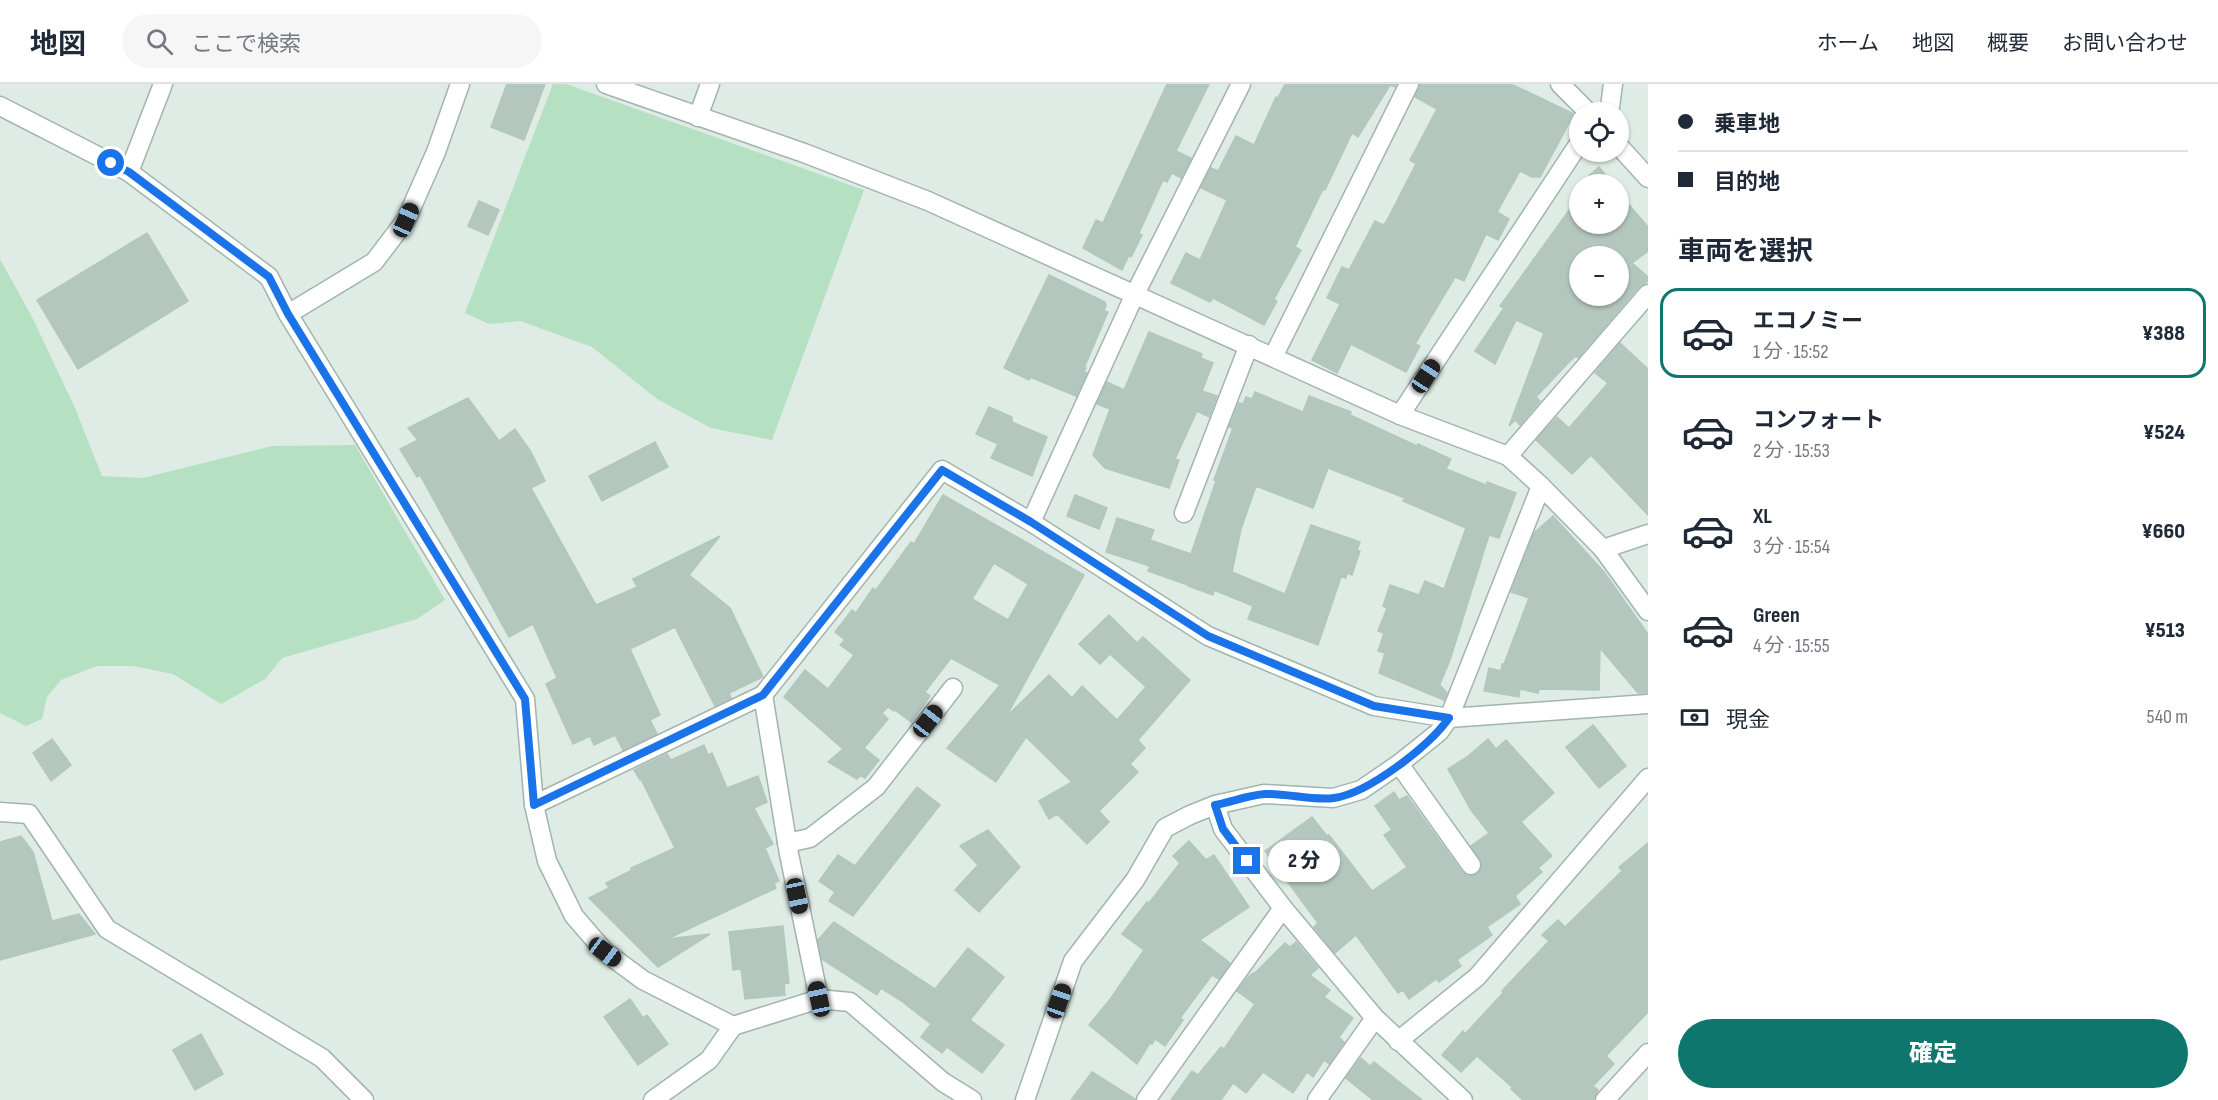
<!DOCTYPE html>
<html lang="ja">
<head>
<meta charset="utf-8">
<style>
	:root { --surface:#fff; --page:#f6f6f7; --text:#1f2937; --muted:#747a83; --line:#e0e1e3; --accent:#0f766e }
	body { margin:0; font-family:"Sofia Sans Condensed","Noto Sans JP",sans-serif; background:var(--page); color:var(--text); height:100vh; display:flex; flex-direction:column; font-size:22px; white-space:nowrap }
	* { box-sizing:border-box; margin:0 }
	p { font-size:20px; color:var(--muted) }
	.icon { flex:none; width:33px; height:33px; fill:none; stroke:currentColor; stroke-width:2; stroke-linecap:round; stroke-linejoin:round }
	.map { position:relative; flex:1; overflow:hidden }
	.sheet { display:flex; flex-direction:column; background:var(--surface); width:570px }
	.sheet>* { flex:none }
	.hud { display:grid; align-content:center; height:132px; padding:0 30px; background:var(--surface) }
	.fabs { position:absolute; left:1569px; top:18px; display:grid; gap:12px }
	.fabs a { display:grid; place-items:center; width:60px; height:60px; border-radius:50%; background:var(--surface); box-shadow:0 2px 4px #0004; font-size:30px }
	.end { position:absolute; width:27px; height:27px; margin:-14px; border:8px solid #1a73e8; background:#fff; box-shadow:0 0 0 3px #fff }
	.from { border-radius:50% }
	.bubble { position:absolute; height:42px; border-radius:21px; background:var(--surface); box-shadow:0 2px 4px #0004; font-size:20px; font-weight:800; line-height:42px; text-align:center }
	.car { position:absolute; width:18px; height:36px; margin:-18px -9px; border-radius:8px; box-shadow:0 0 4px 2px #0007; background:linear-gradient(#222 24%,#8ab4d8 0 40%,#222 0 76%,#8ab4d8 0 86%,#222 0) }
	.hud b { display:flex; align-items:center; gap:21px; height:57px; font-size:22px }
	.hud b+b { border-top:2px solid var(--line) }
	.hud i { width:15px; height:15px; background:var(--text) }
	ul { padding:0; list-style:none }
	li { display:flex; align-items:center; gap:18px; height:90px; margin:0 12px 9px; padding:0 18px; border:3px solid transparent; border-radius:18px }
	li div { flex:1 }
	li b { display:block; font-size:22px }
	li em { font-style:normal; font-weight:800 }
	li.on { border-color:var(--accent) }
	li>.icon { width:54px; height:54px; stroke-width:1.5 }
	h2 { padding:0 30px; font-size:27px; line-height:72px }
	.pay { display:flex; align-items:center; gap:15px; height:66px; padding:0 30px; font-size:22px }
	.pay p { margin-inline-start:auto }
	.primary-button { display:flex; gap:12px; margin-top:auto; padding:12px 30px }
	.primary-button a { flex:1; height:69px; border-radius:36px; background:var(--accent); color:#fff; font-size:24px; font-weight:800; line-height:69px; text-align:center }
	header { display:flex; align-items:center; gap:36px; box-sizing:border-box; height:84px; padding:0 30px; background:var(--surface); border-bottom:2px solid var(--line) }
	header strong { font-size:28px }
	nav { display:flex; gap:33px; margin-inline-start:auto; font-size:21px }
	.search { width:420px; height:54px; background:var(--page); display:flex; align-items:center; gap:15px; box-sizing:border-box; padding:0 21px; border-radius:33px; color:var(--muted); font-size:22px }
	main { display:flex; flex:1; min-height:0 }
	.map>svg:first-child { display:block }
	.green { fill:#b5e0c1 }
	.building { fill:#b4c7bf; stroke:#b1c7bd; stroke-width:1.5; fill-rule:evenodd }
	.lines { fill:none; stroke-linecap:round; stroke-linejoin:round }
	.minor-casing { stroke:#a1b4ad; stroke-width:21 }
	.minor { stroke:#fff; stroke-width:18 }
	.route { stroke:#1a73e8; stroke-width:8 }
</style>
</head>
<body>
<header>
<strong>地図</strong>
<div class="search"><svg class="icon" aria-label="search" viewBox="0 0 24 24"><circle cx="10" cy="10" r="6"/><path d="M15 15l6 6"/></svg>ここで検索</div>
<nav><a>ホーム</a><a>地図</a><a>概要</a><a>お問い合わせ</a></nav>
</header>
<main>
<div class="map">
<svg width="1648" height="1016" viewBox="0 0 1648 1016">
	<rect width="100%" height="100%" fill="#dfece6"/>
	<g class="green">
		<polygon points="553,0 566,0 864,106 772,356 711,344 657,315 592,263 520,237 489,240 465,229"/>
		<polygon points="0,175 33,235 75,324 102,392 143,394 272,362 355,361 445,516 417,535 282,574 265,595 221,620 173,590 133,582 97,582 61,596 47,613 42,635 26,642 0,629"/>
	</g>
	<g class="building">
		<polygon points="507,0 545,0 524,56 491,43"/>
		<polygon points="1167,0 1209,0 1176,67 1191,74 1181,94 1172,89 1167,98 1163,96 1139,149 1142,151 1131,173 1129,171 1122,186 1083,164 1096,136 1103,139"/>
		<polygon points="1285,0 1396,0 1395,3 1390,1 1358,53 1352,49 1325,106 1323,105 1295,163 1301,166 1274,215 1277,217 1264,241 1213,214 1210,218 1171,199 1186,169 1200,176 1227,116 1201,104 1211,84 1218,87 1236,52 1254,61 1276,13 1278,14"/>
		<polygon points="1420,0 1511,0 1574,30 1540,93 1532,93 1520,87 1497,128 1509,135 1498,156 1486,150 1464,197 1455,193 1415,260 1420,262 1406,288 1351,260 1337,289 1312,276 1340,220 1327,214 1342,183 1349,186 1375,137 1383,141 1386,138 1416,80 1410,76 1437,25 1415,13"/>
		<polygon points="1599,83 1613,100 1580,100 1580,105 1577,102"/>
		<path d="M1618,108l30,35v24l-16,12 16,14v4l-9,6 -61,71 -2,-2 -7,6 -33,35 4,4 -20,24 -5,-5 -6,6 35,-93 -28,-13 -21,44 -20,-13 29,-43 -4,-2 80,-111v29h38zM1580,172h38v40h-38z"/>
		<polygon points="479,117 499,126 488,151 468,142"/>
		<polygon points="147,149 188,217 78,285 37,216"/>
		<polygon points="1049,191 1105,218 1106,221 1104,227 1108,228 1084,284 1086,284 1084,288 1087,289 1076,312 1030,293 1029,296 1004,284"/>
		<polygon points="1149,248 1202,270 1201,274 1213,279 1202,307 1217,312 1209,333 1197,327 1175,375 1179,376 1169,404 1105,384 1093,371 1110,325 1097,320 1107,298 1124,306"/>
		<polygon points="1620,259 1648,285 1648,431 1591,371 1572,390 1536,356 1557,333 1569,344 1608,299 1595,289"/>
		<polygon points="1255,308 1303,328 1309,312 1351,328 1350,331 1417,362 1418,360 1451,375 1446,385 1486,401 1487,398 1516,409 1499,454 1489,451 1450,576 1440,600 1438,599 1447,609 1444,616 1379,589 1385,569 1378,567 1384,549 1378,547 1387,524 1383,522 1390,501 1419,511 1425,497 1444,505 1466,444 1403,417 1405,414 1328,384 1313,424 1256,402 1241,445 1232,488 1285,510 1311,441 1360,458 1357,466 1360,467 1352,491 1347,489 1346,494 1341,493 1318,561 1248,535 1253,522 1214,506 1213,511 1188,502 1188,501 1148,487 1150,482 1106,468 1117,434 1154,446 1150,456 1191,470 1216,397 1214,396 1233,344 1229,343 1239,319 1243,320 1246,313 1252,315"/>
		<polygon points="468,314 499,357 515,345 531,368 545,397 531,404 596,521 637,503 633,495 720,452 689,491 730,524 763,593 729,609 731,614 715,622 675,543 630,565 660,631 650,636 657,650 623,666 615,651 594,661 590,652 573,660 546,600 557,594 533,540 509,553 420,391 417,393 400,365 418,356 408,344"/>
		<polygon points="989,323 1012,333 1012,338 1047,353 1032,392 991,374 998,360 976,350"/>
		<polygon points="655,358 668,383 602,417 589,392"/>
		<path d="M943,411l141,80 -78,142 43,-42 23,23 10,-12 35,34 29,-33 -36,-33 -10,10 -21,-20 30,-29 28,28 6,-6 47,43 -52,60 7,8 -15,16 8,8 -39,39 10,11 -22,22 -30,-30 -8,5 -10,-18 33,-19 -46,-45 -30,45 -49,-34 53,-63 -49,-27 -26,34 5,4 -19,26 -16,-12 -1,1 -6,-4 -6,6 6,6 -24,29 15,12 -14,18 -5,-3 -3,4 -29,-17 15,-13 -59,-52 21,-27 23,19 26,-34 -14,-10 5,-5 -10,-8 17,-22 4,3 17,-25 3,2 35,-48 3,2zM994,479l34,21 -20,36 -36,-21z"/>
		<polygon points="1075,411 1107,424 1099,445 1067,432"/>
		<polygon points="1553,432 1604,488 1648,550 1648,609 1638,609 1600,564 1599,606 1539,605 1538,609 1520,605 1519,613 1484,607 1489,584 1501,587 1502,580 1504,580 1529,514 1511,508 1534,449"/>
		<polygon points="1593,641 1626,682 1599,704 1566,663"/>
		<polygon points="52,655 71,681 51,697 33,669"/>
		<polygon points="1488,655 1496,665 1506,656 1554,709 1521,738 1552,772 1538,784 1542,788 1515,812 1520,820 1487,843 1492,851 1457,876 1461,882 1439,898 1436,895 1409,915 1403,906 1398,909 1356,851 1335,869 1314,843 1318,839 1265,767 1312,733 1327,752 1329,751 1372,807 1407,783 1384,751 1392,746 1375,722 1394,708 1399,716 1407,712 1462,788 1467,791 1477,790 1481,785 1482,779 1471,762 1489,749 1471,726 1448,685 1467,673"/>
		<polygon points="704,661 708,671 712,669 727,704 758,692 767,718 754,724 773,760 765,764 779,797 774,799 776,804 667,855 710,850 658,883 589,814 609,804 606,799 632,786 631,784 675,764 641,695 640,696 634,686 667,670 671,676"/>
		<polygon points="917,703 940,721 853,832 829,817 835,808 819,797 838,771 855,782"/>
		<polygon points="988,746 1020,783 979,828 955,806 978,781 960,762"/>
		<polygon points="21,752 33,768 52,837 79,830 95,850 0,876 0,758"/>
		<polygon points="1189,757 1206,776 1214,771 1249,823 1200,856 1230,879 1219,895 1212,891 1180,934 1183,936 1165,962 1155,955 1152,960 1150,959 1137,980 1089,941 1111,914 1144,866 1122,850 1147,818 1149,819 1180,779 1173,772"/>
		<polygon points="1648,759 1648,928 1606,972 1614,980 1593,1002 1598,1006 1594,1016 1523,1016 1511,1005 1513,1004 1477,972 1461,988 1442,971 1463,947 1465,950 1503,909 1502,907 1549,857 1542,851 1558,836 1565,843 1622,787 1619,783"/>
		<polygon points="834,838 935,905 968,864 1004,893 970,936 1004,961 982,989 947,963 942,969 921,953 931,940 900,916 881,904 877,911 822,875 818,856"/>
		<polygon points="783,842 789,899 784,900 785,911 745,915 741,885 733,886 729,848"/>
		<polygon points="1296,858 1318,884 1310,891 1330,906 1324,913 1353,934 1339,953 1344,958 1329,980 1324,976 1313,993 1307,988 1293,1009 1263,988 1246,1009 1233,999 1221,1016 1171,1016 1192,987 1198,991 1221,963 1224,965 1255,920 1237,907 1248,893 1253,889 1254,890 1285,859 1290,863"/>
		<polygon points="630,915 643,934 647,931 668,960 638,981 604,933"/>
		<polygon points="201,950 223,990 195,1006 173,966"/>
		<polygon points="1361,974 1370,982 1374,978 1422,1016 1373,1016 1346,994"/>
		<polygon points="1092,988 1135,1015 1135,1016 1071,1016"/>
	</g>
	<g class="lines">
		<defs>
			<g id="minor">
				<polyline points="606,0 804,69 928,117 1400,331 1508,372 1541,402 1603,465 1648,527"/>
				<polyline points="1560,0 1588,28"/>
				<polyline points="0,22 129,88 269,193 288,230 525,615 534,721 547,777 574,832 605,868 643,896 733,942 819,915 850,918 943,998 972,1016"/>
				<polyline points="1606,28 1610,23 1613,0"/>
				<polyline points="698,33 710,0"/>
				<polyline points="1618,61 1648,94"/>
				<polyline points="129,88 163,0"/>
				<polyline points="288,230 374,178 406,136 436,68 460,0"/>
				<polyline points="1273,273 1409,0"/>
				<polyline points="1400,331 1580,58"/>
				<polyline points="1508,372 1648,210"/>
				<polyline points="1184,429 1249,261"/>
				<polyline points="1031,438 1135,210 1241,0"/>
				<polyline points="1603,465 1648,450"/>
				<polyline points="763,611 789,770 819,915"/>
				<polyline points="1399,680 1471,781"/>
				<polyline points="534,721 763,611 942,386 1031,438 1208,552 1374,622 1449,634 1648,620"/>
				<polyline points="1215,721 1223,745 1283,824 1375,934 1463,1016"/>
				<polyline points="0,728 29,730 107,845 322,974 364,1016"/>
				<polyline points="787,759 810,754 876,703 953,604"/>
				<polyline points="1398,957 1477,893 1648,694"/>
				<polyline points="653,1016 709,976 733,942"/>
				<polyline points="1025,1016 1073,877 1135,796 1165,744 1190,731 1215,721 1264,710 1333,714 1361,706 1399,680 1439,648 1449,634 1541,402"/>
				<polyline points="1146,1016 1283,824"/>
				<polyline points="1317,1016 1375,934"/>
				<polyline points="1605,1016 1648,969"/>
			</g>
		</defs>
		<use href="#minor" class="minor-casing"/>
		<use href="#minor" class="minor"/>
	</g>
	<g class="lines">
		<path class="route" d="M111,79l18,9 140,105 19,37 237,385 9,106 229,-110 179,-225 89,52 177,114 166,70 75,12c-20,28 -80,75 -115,80 -22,3 -47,-5 -69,-4 -16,1 -34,8 -50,11l8,24 24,32"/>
	</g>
</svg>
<div class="fabs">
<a><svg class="icon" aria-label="locate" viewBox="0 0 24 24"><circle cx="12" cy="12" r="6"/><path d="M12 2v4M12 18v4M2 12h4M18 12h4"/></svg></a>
<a>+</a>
<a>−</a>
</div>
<i class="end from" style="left:111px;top:79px"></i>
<i class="end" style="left:1247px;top:777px"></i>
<div class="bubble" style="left:1268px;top:756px;width:72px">2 分</div>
<i class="car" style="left:406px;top:136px;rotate:24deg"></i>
<i class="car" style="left:1426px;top:292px;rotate:33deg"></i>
<i class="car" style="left:928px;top:637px;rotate:38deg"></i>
<i class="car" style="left:797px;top:812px;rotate:168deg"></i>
<i class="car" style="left:605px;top:868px;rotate:127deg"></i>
<i class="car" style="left:819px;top:915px;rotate:348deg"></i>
<i class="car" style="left:1059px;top:917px;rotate:19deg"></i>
</div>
<section class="sheet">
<div class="hud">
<b><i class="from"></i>乗車地</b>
<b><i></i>目的地</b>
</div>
<h2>車両を選択</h2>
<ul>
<li class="on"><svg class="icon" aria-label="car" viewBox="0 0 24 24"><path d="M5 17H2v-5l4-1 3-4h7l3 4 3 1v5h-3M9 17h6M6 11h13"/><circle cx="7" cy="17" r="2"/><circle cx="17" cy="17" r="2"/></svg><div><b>エコノミー</b><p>1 分 · 15:52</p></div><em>¥388</em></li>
<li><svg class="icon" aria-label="car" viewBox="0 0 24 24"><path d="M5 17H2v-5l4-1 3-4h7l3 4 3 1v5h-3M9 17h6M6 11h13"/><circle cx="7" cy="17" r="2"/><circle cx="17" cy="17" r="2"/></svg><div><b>コンフォート</b><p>2 分 · 15:53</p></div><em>¥524</em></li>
<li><svg class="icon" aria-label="car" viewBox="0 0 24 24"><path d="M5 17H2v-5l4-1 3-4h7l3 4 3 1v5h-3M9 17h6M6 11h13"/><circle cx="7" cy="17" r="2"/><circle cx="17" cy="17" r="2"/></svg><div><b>XL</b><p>3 分 · 15:54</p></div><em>¥660</em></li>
<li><svg class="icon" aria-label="car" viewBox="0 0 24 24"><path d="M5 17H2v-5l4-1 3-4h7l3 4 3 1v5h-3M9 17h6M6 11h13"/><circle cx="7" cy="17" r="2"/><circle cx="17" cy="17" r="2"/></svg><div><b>Green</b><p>4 分 · 15:55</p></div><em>¥513</em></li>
</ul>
<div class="pay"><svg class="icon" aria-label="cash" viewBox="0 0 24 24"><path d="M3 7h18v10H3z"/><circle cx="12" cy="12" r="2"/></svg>現金<p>540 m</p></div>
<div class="primary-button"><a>確定</a></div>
</section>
</main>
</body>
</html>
